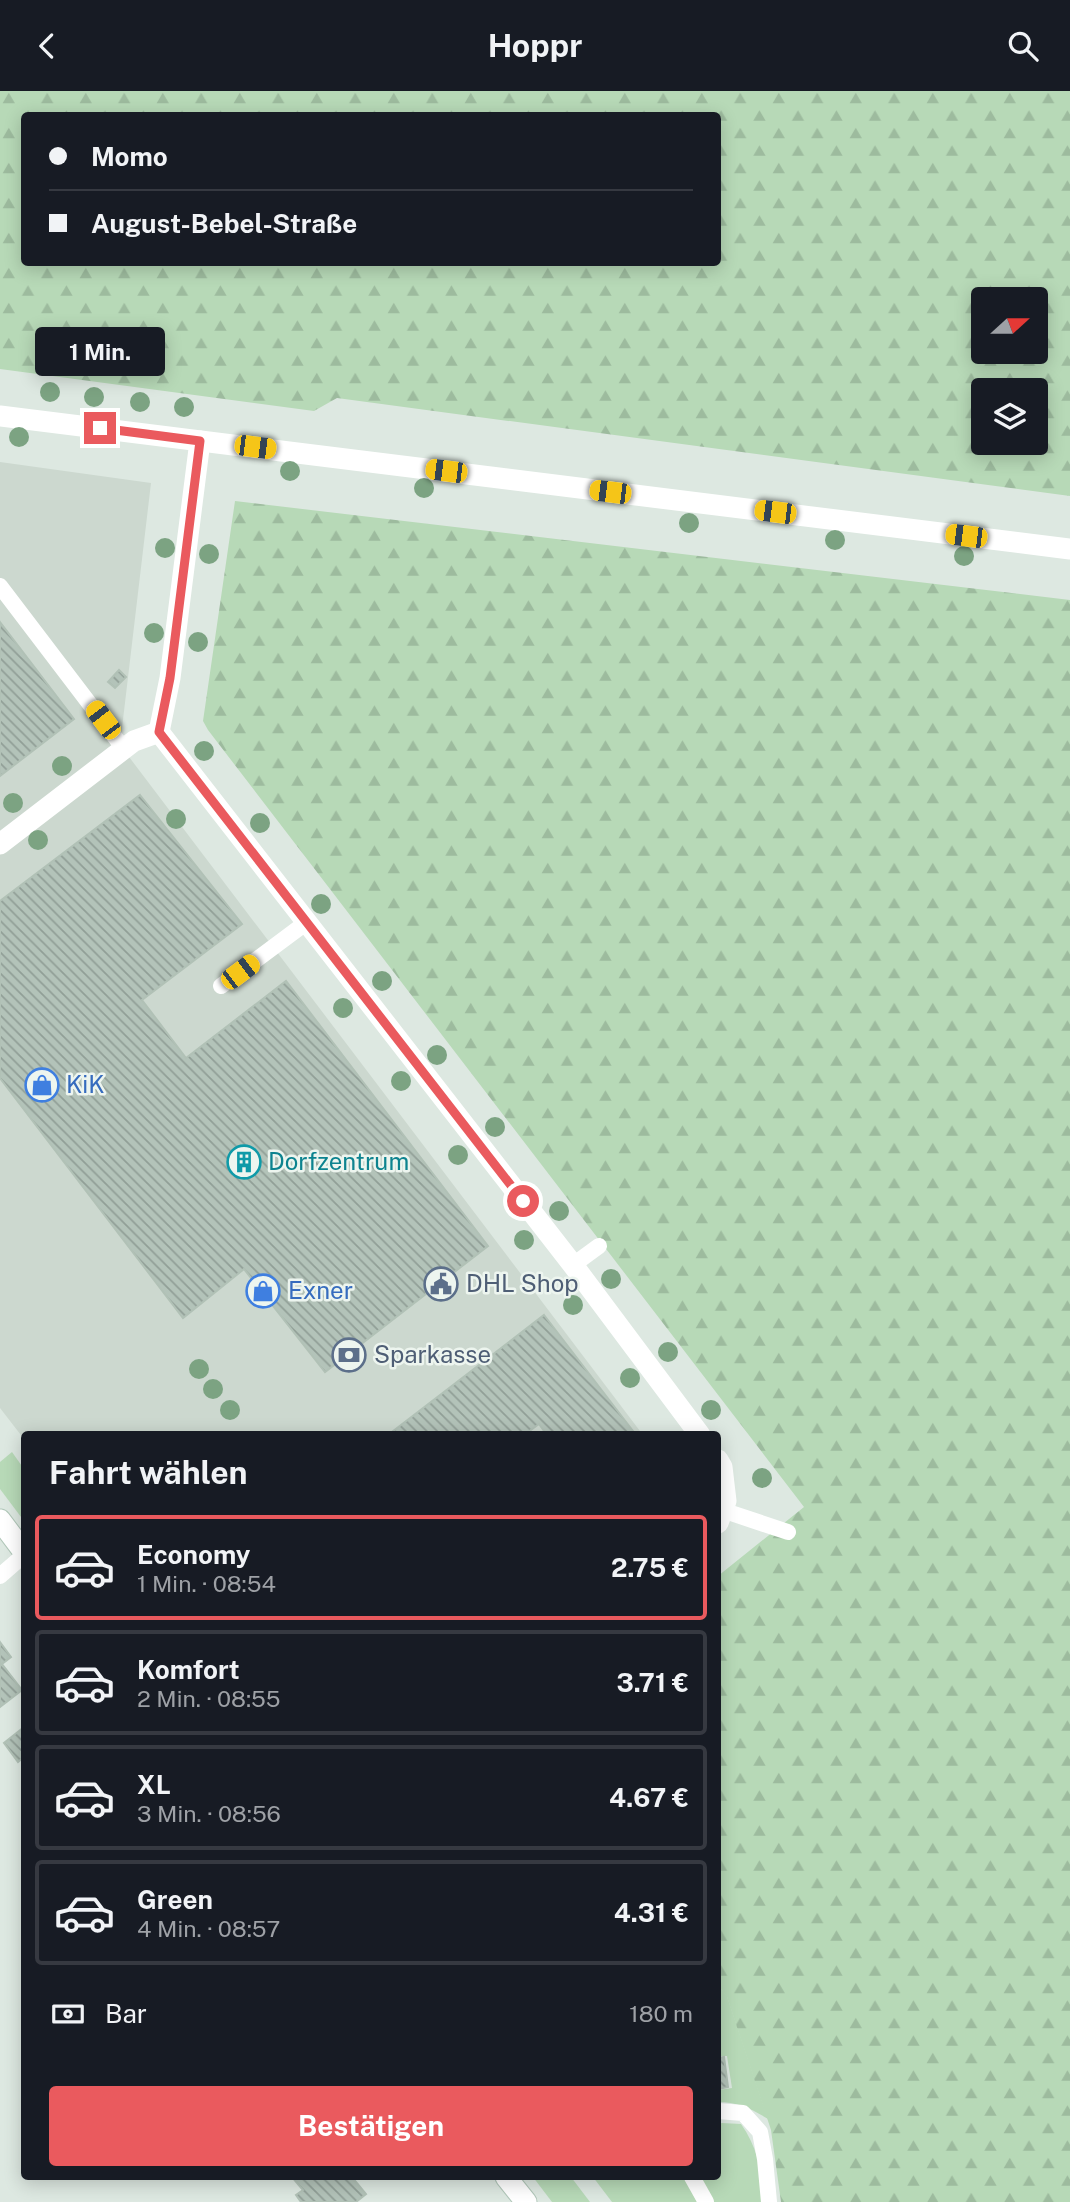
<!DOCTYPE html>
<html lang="de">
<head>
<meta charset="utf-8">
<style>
	:root { --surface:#171b24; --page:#20242c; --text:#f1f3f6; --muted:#9ea1a6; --line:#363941; --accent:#ea5a5e }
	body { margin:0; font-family:"Public Sans",sans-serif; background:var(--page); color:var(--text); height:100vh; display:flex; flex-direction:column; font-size:26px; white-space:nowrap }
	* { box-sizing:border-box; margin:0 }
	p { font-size:23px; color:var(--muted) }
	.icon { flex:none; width:38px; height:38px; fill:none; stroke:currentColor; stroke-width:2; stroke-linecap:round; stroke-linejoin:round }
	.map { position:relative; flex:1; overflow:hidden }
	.drawer { position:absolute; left:21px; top:1340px; width:700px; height:749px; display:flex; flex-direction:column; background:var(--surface); border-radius:7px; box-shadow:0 4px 18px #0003 }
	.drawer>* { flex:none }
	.guide { position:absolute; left:21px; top:21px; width:700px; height:154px; border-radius:7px; box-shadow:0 4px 18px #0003; display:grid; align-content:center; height:154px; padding:0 28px; background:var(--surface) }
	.needle { width:46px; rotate:69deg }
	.buttons { position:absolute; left:971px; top:196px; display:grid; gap:14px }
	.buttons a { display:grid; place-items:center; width:77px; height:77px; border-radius:7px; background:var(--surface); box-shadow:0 4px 18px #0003; font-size:35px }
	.end { position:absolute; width:32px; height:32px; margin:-16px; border:9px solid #ea5a5e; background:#fff; box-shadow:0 0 0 4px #fff }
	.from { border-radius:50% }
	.bubble { position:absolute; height:49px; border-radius:7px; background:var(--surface); box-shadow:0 4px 18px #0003; font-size:23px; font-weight:700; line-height:49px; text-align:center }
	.car { position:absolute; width:21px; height:42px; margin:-21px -10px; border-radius:9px; box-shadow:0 0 5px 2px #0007; background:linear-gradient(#f5c518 24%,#345 0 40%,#f5c518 0 76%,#345 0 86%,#f5c518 0) }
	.guide b { display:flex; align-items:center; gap:24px; height:66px; font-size:26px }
	.guide b+b { border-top:2px solid var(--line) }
	.guide i { width:18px; height:18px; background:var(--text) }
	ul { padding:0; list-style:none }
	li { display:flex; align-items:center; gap:21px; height:105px; margin:0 14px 10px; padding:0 14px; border:4px solid var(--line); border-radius:7px }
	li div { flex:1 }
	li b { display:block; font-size:26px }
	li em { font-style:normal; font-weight:700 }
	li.on { border-color:var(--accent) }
	li>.icon { width:63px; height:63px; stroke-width:1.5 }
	h2 { padding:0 28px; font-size:32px; line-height:84px }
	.pay { display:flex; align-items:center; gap:18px; height:77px; padding:0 28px; font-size:26px }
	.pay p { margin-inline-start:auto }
	.button { display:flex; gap:14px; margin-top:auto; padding:14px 28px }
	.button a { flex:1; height:80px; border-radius:7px; background:var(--accent); color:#fff; font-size:28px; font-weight:700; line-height:80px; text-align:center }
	header { display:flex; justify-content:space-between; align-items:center; height:91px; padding:0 28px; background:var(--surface); font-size:32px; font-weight:700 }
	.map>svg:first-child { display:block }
	.built { fill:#ccd8cf }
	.grass { fill:#b7d9b7 }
	.forest { fill:url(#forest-firs); fill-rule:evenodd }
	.building { fill:url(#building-back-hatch); stroke:#b1c1b6; stroke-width:2 }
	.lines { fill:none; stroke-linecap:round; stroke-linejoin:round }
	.secondary-casing { stroke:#b1c7b9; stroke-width:23 }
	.lane { stroke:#fff; stroke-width:16 }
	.street { stroke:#fff; stroke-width:21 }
	.secondary { stroke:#fff; stroke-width:21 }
	.tree { fill:#7ca382 }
	.route { stroke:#ea5a5e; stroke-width:9 }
	.labels { text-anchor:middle; stroke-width:5; stroke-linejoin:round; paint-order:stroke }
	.shop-label { font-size:24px; fill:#366cbe; stroke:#edf5ef; text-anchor:start }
	.culture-label { font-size:24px; fill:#0d838f; stroke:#edf5ef; text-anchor:start }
	.service-label { font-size:24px; fill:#4e5e75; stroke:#edf5ef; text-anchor:start }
</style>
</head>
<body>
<header><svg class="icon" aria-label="back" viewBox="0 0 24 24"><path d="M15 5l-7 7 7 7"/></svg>Hoppr<svg class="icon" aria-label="search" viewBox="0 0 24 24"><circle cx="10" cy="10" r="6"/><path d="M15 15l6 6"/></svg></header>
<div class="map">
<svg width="1070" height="2111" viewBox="0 0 1070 2111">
	<defs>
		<pattern id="forest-firs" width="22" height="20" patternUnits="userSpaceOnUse" patternTransform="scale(1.75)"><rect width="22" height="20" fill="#b7d9b7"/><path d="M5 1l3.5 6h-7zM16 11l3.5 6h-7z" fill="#9dbb9e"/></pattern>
		<pattern id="building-back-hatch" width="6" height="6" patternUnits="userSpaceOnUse" patternTransform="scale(1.75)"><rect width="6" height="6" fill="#b3c3b9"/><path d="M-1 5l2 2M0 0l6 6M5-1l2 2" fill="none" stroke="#919f97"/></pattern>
	</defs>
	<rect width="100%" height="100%" fill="#dde8e1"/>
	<polygon class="built" points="0,371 151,392 120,654 643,1344 24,1344 24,1348 0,1317"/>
	<g class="grass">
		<polygon points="12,1361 24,1378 24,1430 0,1398 0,1371"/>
		<path d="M718,1894l9,11 41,123c-16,-10 -31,-17 -50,-17v-12l14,-2 -5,-32h-9z"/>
		<path d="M722,2032l19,1c17,24 21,49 24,78h-52l-13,-25h18v-53z"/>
		<polygon points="533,2086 571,2086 590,2111 552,2111"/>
		<polygon points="593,2086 685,2086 697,2111 612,2111"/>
	</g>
	<g class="forest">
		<path d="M0,0h1070v405l-733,-98 -23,13 -314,-42zM24,24h694v148h-694zM984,208h52v53h-52zM984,299h52v53h-52z"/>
		<polygon points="235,410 1070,509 1070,2111 781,2111 771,2039 727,1906 718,1894 718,1485 804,1416 208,639 203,630"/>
	</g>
	<g class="building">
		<polygon points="0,531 74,628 0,685"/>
		<polygon points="119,579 126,586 115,597 108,591"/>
		<polygon points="140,704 242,833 142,909 186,967 286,890 488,1155 325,1281 244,1178 183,1227 0,987 0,810"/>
		<polygon points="544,1224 636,1344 547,1344 539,1333 524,1344 388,1344"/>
		<polygon points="0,1551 11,1566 2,1573 22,1599 0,1616"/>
		<polygon points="24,1636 24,1666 18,1671 4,1652"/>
		<polygon points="724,1966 728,1996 718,1998 718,1967"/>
		<polygon points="292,2086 352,2086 366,2103 356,2111 301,2111 296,2104 303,2099"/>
	</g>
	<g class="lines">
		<defs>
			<g id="secondary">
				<polyline points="0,1429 24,1461"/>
				<polyline points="506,2086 526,2111"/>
			</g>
		</defs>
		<use href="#secondary" class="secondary-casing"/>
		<g class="lane">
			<polyline points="0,495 124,658"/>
			<polyline points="221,895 307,831"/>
			<polyline points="573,1174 599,1155"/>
			<polyline points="722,1419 788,1441"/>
			<polyline points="0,1485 24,1464"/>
			<polyline points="718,2020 743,2022 760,2041 765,2068 769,2111"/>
			<polyline points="692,2086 706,2111"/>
		</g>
		<g class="street">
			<polyline points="0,325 1070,458"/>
			<polyline points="159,641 573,1174 700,1344"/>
			<polyline points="0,753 134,650 159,641 170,587 200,350"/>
			<polyline points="718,1369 722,1376 726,1410 718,1432"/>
		</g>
		<use href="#secondary" class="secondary"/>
	</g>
	<g class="tree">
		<circle cx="50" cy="301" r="10"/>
		<circle cx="94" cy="306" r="10"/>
		<circle cx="140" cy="311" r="10"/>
		<circle cx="184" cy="316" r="10"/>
		<circle cx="19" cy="346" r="10"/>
		<circle cx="290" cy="380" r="10"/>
		<circle cx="424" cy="397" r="10"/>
		<circle cx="689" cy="432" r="10"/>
		<circle cx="835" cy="449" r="10"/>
		<circle cx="165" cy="457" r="10"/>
		<circle cx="209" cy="463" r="10"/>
		<circle cx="964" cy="465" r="10"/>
		<circle cx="154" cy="542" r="10"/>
		<circle cx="198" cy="551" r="10"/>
		<circle cx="204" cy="660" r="10"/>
		<circle cx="62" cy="675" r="10"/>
		<circle cx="13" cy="712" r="10"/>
		<circle cx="176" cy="728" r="10"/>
		<circle cx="260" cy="732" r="10"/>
		<circle cx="38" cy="749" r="10"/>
		<circle cx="321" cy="813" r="10"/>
		<circle cx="382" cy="890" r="10"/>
		<circle cx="343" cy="917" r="10"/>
		<circle cx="437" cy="964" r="10"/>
		<circle cx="401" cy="990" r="10"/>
		<circle cx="495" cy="1036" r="10"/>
		<circle cx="458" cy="1064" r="10"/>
		<circle cx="559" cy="1120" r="10"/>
		<circle cx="524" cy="1149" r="10"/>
		<circle cx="611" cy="1188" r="10"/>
		<circle cx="573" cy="1214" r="10"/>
		<circle cx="668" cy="1261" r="10"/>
		<circle cx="199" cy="1278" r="10"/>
		<circle cx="630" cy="1287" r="10"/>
		<circle cx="213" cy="1298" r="10"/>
		<circle cx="230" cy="1319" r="10"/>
		<circle cx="711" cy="1319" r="10"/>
		<circle cx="762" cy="1387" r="10"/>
	</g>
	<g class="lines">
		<polyline class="route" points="100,337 200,350 170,587 159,641 523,1110"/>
	</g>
	<defs>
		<symbol id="shop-ring" viewBox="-11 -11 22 22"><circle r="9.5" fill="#edf5ef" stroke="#3f7fe0" stroke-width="1.5"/><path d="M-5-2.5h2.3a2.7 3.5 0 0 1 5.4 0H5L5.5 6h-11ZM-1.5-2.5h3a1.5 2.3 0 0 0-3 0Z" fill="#3f7fe0"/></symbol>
		<symbol id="building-ring" viewBox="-11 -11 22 22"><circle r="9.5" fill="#edf5ef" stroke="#0f9aa8" stroke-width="1.5"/><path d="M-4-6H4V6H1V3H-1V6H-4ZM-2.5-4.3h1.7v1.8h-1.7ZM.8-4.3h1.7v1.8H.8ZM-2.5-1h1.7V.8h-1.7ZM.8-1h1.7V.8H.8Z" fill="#0f9aa8"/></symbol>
		<symbol id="civic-ring" viewBox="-11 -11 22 22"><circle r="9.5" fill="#edf5ef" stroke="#5c6f8a" stroke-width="1.5"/><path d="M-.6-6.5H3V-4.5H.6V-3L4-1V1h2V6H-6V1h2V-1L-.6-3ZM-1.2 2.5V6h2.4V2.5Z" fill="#5c6f8a"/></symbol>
		<symbol id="bank-ring" viewBox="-11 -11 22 22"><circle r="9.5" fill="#edf5ef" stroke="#5c6f8a" stroke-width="1.5"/><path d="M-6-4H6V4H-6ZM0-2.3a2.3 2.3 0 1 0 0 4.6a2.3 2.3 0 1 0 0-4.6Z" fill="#5c6f8a"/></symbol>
	</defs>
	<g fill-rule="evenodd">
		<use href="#shop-ring" x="23" y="975" width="38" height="38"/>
		<use href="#building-ring" x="225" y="1052" width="38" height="38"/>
		<use href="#civic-ring" x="422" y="1174" width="38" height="38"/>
		<use href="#shop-ring" x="244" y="1181" width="38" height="38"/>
		<use href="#bank-ring" x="330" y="1245" width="38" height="38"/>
	</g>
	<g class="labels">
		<g class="shop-label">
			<text x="66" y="1002">KiK</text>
			<text x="288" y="1208">Exner</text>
		</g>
		<g class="culture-label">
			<text x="268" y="1079">Dorfzentrum</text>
		</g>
		<g class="service-label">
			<text x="466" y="1201">DHL Shop</text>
			<text x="374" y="1272">Sparkasse</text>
		</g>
	</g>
</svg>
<div class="buttons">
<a><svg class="needle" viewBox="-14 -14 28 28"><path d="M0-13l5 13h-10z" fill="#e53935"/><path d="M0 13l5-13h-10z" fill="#9ea1a6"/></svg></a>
<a><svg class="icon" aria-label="layers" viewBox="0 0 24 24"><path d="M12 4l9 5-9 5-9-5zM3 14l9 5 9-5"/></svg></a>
</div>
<i class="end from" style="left:523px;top:1110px"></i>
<i class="end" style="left:100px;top:337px"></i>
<div class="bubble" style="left:35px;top:236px;width:130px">1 Min.</div>
<i class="car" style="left:255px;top:356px;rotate:97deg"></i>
<i class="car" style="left:446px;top:380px;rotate:277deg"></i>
<i class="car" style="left:610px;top:401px;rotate:277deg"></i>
<i class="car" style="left:775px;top:421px;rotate:277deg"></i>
<i class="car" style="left:966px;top:445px;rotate:277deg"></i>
<i class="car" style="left:103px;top:629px;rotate:323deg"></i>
<i class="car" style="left:240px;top:881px;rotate:53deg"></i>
<div class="guide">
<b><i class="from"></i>Momo</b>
<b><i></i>August-Bebel-Straße</b>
</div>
<section class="drawer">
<h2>Fahrt wählen</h2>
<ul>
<li class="on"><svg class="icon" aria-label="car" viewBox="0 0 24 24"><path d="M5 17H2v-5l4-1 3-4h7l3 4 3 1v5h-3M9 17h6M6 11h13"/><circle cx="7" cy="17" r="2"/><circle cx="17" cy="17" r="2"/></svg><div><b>Economy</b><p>1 Min. · 08:54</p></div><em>2.75 €</em></li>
<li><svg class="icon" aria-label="car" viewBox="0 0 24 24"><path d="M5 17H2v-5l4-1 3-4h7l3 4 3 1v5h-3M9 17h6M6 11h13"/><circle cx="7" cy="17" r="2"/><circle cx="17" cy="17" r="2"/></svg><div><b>Komfort</b><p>2 Min. · 08:55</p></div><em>3.71 €</em></li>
<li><svg class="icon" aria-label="car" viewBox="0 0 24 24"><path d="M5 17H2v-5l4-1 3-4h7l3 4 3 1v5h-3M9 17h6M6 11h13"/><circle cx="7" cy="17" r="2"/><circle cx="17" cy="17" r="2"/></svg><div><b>XL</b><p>3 Min. · 08:56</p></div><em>4.67 €</em></li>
<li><svg class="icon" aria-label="car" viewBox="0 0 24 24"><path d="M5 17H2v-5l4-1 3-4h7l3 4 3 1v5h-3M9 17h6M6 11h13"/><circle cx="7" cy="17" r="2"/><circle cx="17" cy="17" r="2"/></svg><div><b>Green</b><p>4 Min. · 08:57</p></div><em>4.31 €</em></li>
</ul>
<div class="pay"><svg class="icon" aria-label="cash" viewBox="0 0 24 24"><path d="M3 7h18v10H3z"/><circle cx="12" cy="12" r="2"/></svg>Bar<p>180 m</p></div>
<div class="button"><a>Bestätigen</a></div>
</section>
</div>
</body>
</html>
